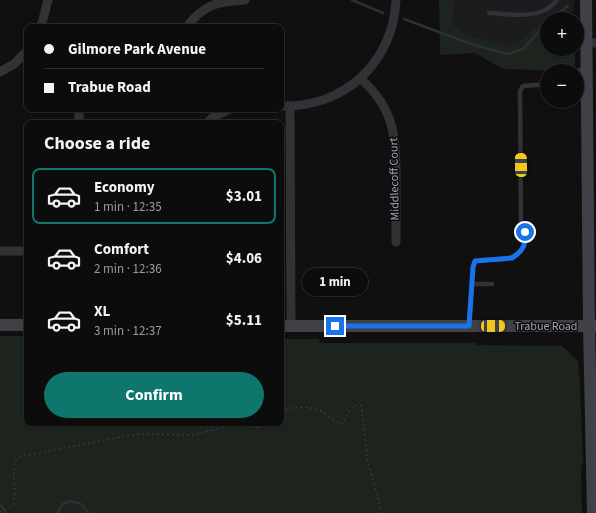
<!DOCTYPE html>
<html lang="en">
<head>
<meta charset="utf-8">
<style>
	:root { --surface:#0c0c0d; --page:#151516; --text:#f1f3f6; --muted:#9a9b9d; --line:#2c2c2e; --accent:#0f766e }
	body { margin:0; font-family:"Source Sans 3",sans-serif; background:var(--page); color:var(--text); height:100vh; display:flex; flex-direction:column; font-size:15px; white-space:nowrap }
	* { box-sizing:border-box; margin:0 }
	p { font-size:13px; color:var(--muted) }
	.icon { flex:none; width:22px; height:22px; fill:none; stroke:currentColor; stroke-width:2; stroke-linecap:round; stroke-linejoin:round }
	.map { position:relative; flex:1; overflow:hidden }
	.side { position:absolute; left:24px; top:120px; width:260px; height:306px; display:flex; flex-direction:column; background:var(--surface); border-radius:8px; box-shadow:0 1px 3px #0004,0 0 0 1px var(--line) }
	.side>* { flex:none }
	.guide { position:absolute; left:24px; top:24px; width:260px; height:88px; border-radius:8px; box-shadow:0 1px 3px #0004,0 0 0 1px var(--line); display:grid; align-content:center; height:88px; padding:0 20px; background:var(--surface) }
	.fabs { position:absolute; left:540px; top:12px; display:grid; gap:8px }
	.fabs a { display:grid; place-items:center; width:44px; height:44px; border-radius:50%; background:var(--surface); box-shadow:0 1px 3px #0004,0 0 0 1px var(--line); font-size:20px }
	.end { position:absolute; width:18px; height:18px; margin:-9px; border:5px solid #1a73e8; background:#fff; box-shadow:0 0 0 2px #fff }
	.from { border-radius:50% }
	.bubble { position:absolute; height:28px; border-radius:14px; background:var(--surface); box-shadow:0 1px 3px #0004,0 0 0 1px var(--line); font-size:13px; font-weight:700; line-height:28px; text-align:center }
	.car { position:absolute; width:12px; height:24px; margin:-12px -6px; border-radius:5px; box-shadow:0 0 3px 1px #0007; background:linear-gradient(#f5c518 24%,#345 0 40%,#f5c518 0 76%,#345 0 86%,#f5c518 0) }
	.guide b { display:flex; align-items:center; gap:14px; height:38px; font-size:15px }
	.guide b+b { border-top:1px solid var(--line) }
	.guide i { width:10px; height:10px; background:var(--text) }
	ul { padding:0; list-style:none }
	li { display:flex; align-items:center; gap:12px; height:56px; margin:0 8px 6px; padding:0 12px; border:2px solid transparent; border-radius:8px }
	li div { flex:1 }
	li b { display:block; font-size:15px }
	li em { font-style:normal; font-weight:700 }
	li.active { border-color:var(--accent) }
	li>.icon { width:36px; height:36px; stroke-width:1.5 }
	h2 { padding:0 20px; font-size:18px; line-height:48px }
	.button { display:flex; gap:8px; margin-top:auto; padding:8px 20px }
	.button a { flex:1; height:46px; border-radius:24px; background:var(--accent); color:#fff; font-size:16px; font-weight:700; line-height:46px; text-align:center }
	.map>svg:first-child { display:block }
	.built { fill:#1c1c1e }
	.green { fill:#1c241d }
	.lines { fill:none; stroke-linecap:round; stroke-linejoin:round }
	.stream { stroke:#293137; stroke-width:2.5 }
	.path { stroke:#37393d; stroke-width:1.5; stroke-dasharray:2 3; stroke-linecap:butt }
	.service { stroke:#313236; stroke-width:4.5 }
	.minor { stroke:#313236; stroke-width:9 }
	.secondary { stroke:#3f4146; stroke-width:12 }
	.route { stroke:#1a73e8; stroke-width:5 }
	.labels { text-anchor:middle; stroke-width:3; stroke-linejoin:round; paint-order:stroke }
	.street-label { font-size:12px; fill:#a1a7b2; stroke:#0b0b0c }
</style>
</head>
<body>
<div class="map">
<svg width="596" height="513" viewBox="0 0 596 513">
	<rect width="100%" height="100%" fill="#101011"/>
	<polygon class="built" points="454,0 574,0 574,10 559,19 554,19 549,14 519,42 506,45 464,34 453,24"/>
	<g class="green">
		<polygon points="439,0 454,0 453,24 464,34 506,45 519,42 549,14 554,19 547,19 547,49 575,49 575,71 503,69 475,53 440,55"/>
		<polygon points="0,336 27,336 27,423 281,423 281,339 319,339 320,343 476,343 476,345 562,346 578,361 580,384 583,465 581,465 582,513 0,513"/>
	</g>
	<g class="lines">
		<g class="stream">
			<polyline points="352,0 383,13"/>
			<polyline points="404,19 474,45 508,54 523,49 547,23"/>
			<polyline points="551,19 568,6"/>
			<polyline points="0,504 6,513"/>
			<polyline points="57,513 63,504 70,501 81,504 89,513"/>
		</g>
		<g class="path">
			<path d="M281,412c10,-6 26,-6 37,-2 7,3 15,10 22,14l4,-1 3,-8 6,-9 8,-1 7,58 14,50"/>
			<path d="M0,512c3,-2 9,-3 12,-6 6,-7 0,-35 3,-46l8,-4 115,-22 55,1 39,-10h12l14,3 10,-5"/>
		</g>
		<g class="service">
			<path d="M489,13c22,1 53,8 68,-13"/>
			<polyline points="577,72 586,67"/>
			<polyline points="577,96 586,101"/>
			<polyline points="472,284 492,284"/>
			<path d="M469,326l4,-59 2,-6c17,-4 44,4 50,-18 1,-7 0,-13 -4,-18l-1,-134 3,-5 24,-2"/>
		</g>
		<g class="minor">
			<polyline points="41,27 48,0"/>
			<path d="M187,27c15,-22 32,-26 58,-27"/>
			<polyline points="586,43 596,43"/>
			<polyline points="0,72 14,64 27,51"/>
			<path d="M361,79c35,31 35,60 35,104 0,20 0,39 0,59"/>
			<path d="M281,106c63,2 112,-43 115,-106"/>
			<polyline points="290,106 291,326"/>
			<polyline points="78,109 80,123"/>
			<polyline points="207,123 213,117 230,109"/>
			<polyline points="0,251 27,251"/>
		</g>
		<g class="secondary">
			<polyline points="586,0 589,326 593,513"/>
			<polyline points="0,325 27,325"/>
			<polyline points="281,326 596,326"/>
		</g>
	</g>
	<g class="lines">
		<path class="route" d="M335,326h134l4,-59 2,-6 37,-3c10,-6 15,-15 13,-26"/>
	</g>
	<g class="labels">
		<g class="street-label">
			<text transform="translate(394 179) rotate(-91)" y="4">Middlecoff Court</text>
			<text x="546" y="330">Trabue Road</text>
		</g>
	</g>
</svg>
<div class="fabs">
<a>+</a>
<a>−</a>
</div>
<i class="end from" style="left:525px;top:232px"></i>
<i class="end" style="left:335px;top:326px"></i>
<div class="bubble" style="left:302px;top:268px;width:66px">1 min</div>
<i class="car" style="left:521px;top:165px;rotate:359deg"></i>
<i class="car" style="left:493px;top:326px;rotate:90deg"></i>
<div class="guide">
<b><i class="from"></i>Gilmore Park Avenue</b>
<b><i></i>Trabue Road</b>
</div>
<section class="side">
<h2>Choose a ride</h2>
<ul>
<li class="active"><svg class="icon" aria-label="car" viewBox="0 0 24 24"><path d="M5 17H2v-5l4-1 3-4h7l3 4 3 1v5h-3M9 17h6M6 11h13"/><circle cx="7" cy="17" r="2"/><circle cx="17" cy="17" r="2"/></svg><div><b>Economy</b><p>1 min · 12:35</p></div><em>$3.01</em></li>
<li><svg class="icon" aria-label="car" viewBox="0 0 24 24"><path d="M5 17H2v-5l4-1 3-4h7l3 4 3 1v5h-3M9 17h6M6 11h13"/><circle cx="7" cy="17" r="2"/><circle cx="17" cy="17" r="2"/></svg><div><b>Comfort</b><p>2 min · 12:36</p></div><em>$4.06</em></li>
<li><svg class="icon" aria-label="car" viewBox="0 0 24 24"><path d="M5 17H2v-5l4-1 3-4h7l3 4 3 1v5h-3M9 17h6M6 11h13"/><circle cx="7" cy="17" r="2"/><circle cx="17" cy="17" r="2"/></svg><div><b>XL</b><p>3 min · 12:37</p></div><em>$5.11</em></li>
</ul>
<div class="button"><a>Confirm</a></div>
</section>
</div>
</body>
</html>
